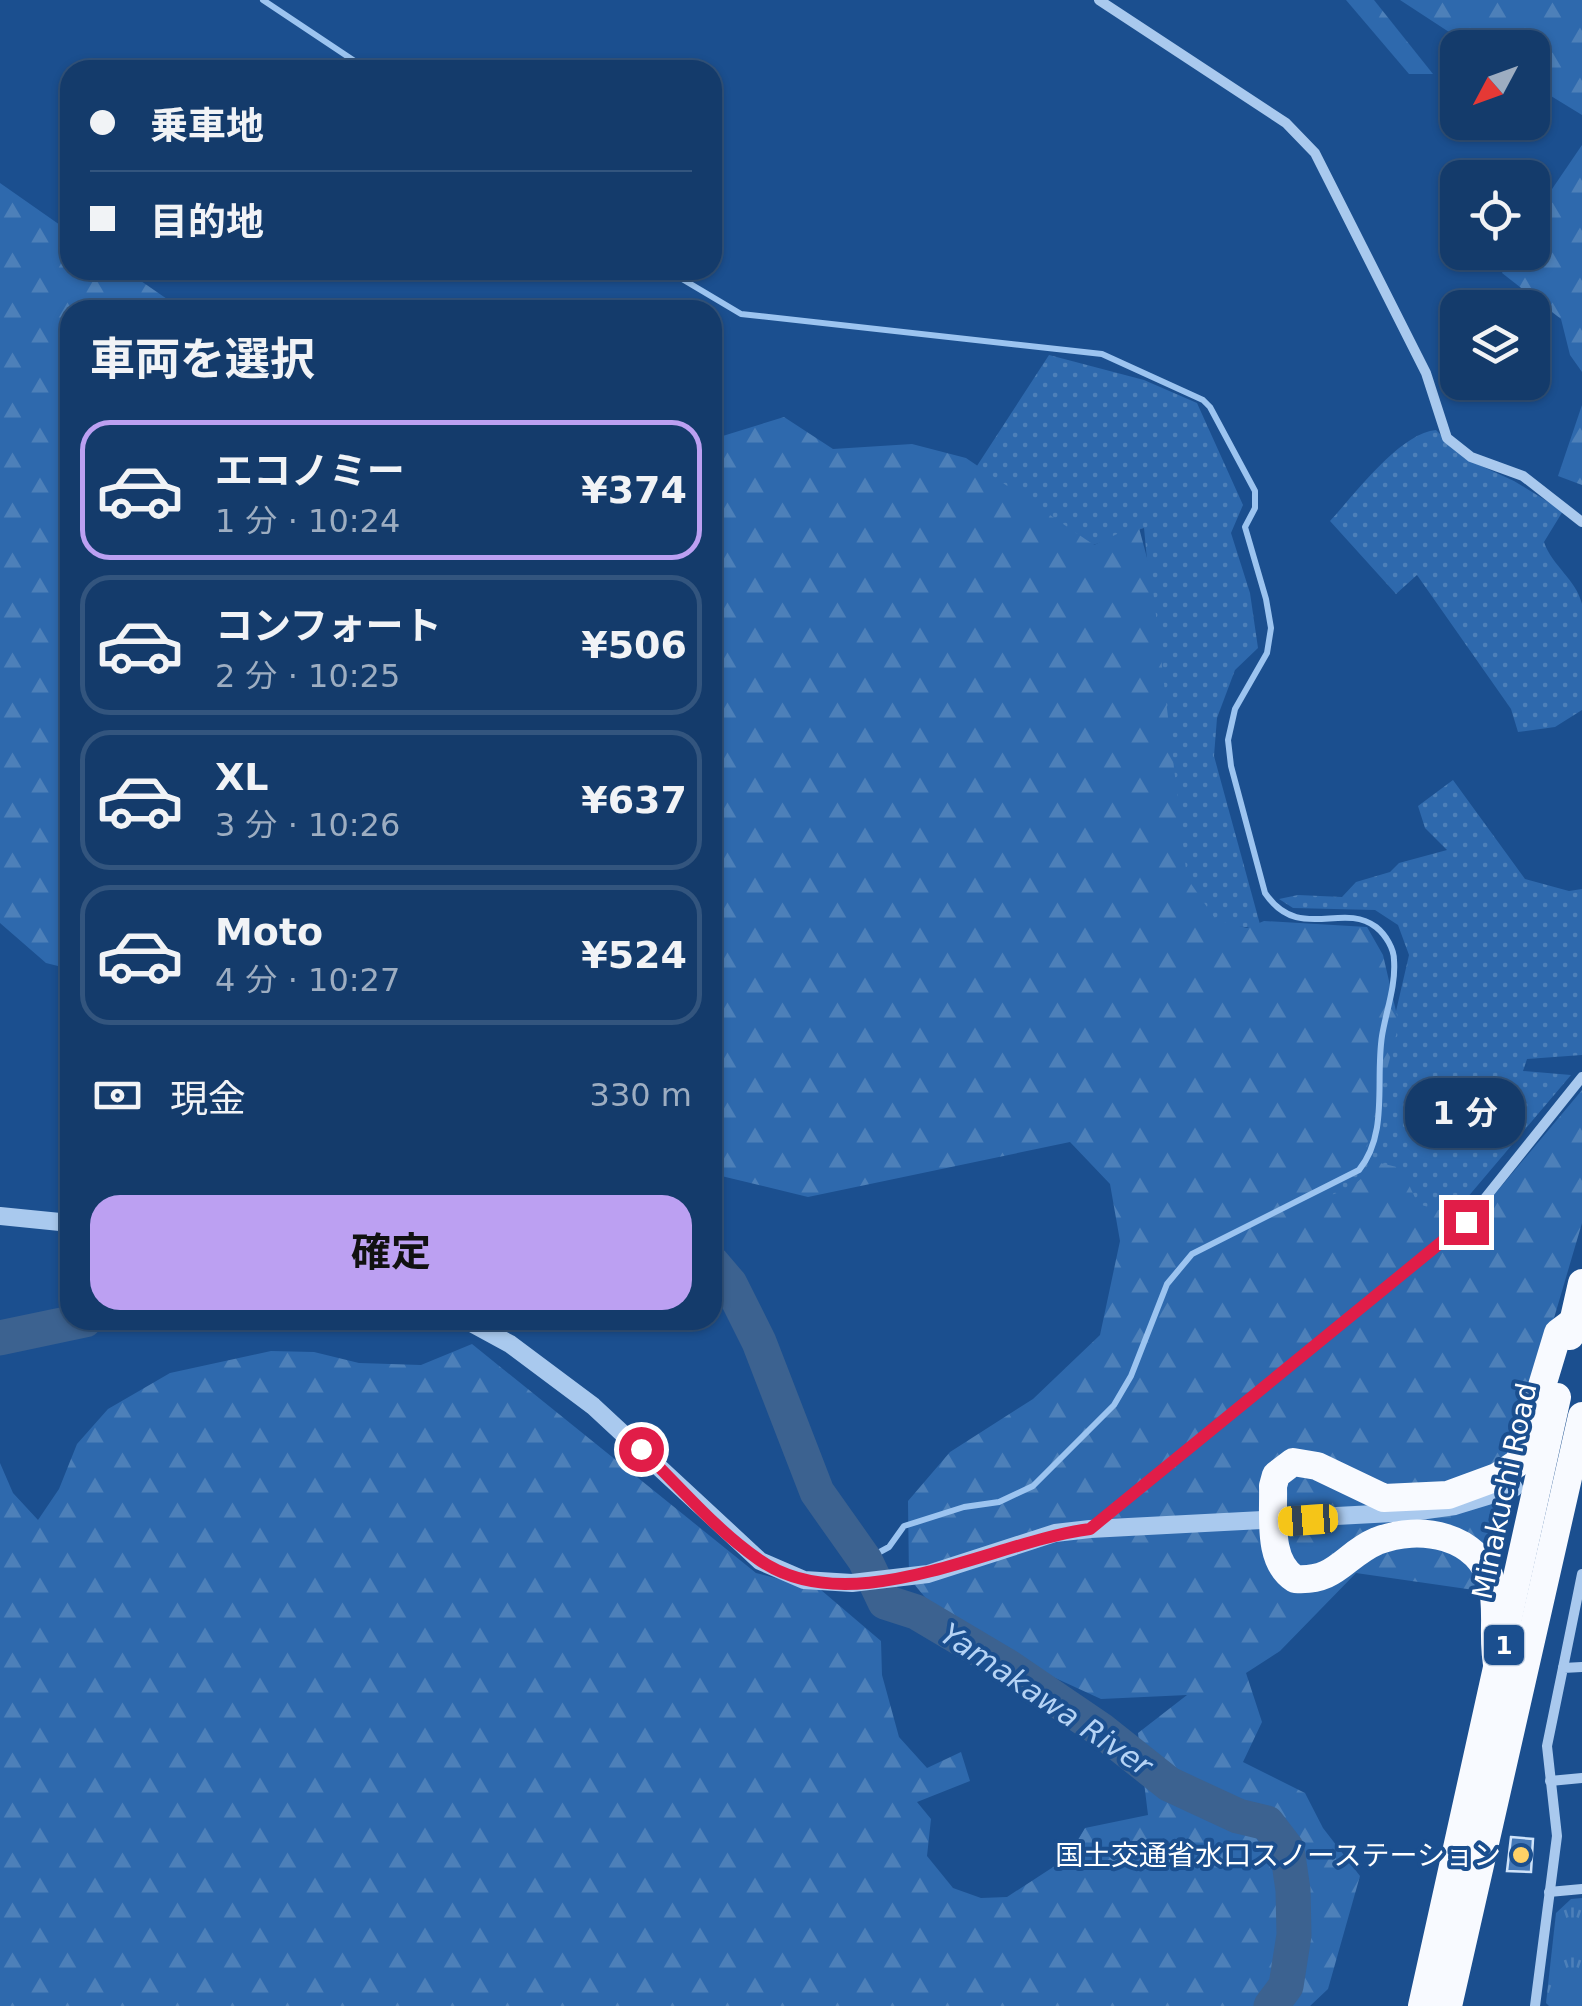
<!DOCTYPE html>
<html lang="ja">
<head>
<meta charset="utf-8">
<style>
	:root { --surface:#143b6b; --page:#1d4271; --text:#f1f3f6; --muted:#9dadc1; --line:#33557e; --accent:#bca0f2 }
	body { margin:0; font-family:"DejaVu Sans","Noto Sans JP",sans-serif; background:var(--page); color:var(--text); height:100vh; display:flex; flex-direction:column; font-size:38px; white-space:nowrap }
	* { box-sizing:border-box; margin:0 }
	p { font-size:32px; color:var(--muted) }
	.icon { flex:none; width:55px; height:55px; fill:none; stroke:currentColor; stroke-width:2; stroke-linecap:round; stroke-linejoin:round }
	.map { position:relative; flex:1; overflow:hidden }
	.side { position:absolute; left:60px; top:300px; width:662px; height:1030px; display:flex; flex-direction:column; background:var(--surface); border-radius:30px; box-shadow:0 2px 8px #0004,0 0 0 2px var(--line) }
	.side>* { flex:none }
	.banner { position:absolute; left:60px; top:60px; width:662px; height:220px; border-radius:30px; box-shadow:0 2px 8px #0004,0 0 0 2px var(--line); display:grid; align-content:center; height:220px; padding:0 30px; background:var(--surface) }
	.needle { width:65px; rotate:229deg }
	.controls { position:absolute; left:1440px; top:30px; display:grid; gap:20px }
	.controls a { display:grid; place-items:center; width:110px; height:110px; border-radius:20px; background:var(--surface); box-shadow:0 2px 8px #0004,0 0 0 2px var(--line); font-size:50px }
	.end { position:absolute; width:45px; height:45px; margin:-22px; border:12px solid #e11d48; background:#fff; box-shadow:0 0 0 5px #fff }
	.from { border-radius:50% }
	.bubble { position:absolute; height:70px; border-radius:30px; background:var(--surface); box-shadow:0 2px 8px #0004,0 0 0 2px var(--line); font-size:32px; font-weight:700; line-height:70px; text-align:center }
	.car { position:absolute; width:30px; height:60px; margin:-30px -15px; border-radius:12px; box-shadow:0 0 8px 2px #0007; background:linear-gradient(#f5c518 24%,#345 0 40%,#f5c518 0 76%,#345 0 86%,#f5c518 0) }
	.banner b { display:flex; align-items:center; gap:35px; height:95px; font-size:38px }
	.banner b+b { border-top:2px solid var(--line) }
	.banner i { width:25px; height:25px; background:var(--text) }
	ul { padding:0; list-style:none }
	li { display:flex; align-items:center; gap:30px; height:140px; margin:0 20px 15px; padding:0 10px; border:5px solid var(--line); border-radius:30px }
	li div { flex:1 }
	li b { display:block; font-size:38px }
	li em { font-style:normal; font-weight:700 }
	li.active { border-color:var(--accent) }
	li>.icon { width:90px; height:90px; stroke-width:1.5 }
	h2 { padding:0 30px; font-size:45px; line-height:120px }
	.pay { display:flex; align-items:center; gap:25px; height:110px; padding:0 30px; font-size:38px }
	.pay p { margin-inline-start:auto }
	.button { display:flex; gap:20px; margin-top:auto; padding:20px 30px }
	.button a { flex:1; height:115px; border-radius:30px; background:var(--accent); color:#111; font-size:40px; font-weight:700; line-height:115px; text-align:center }
	.map>svg:first-child { display:block }
	.grass { fill:url(#grass-dots) }
	.forest { fill:url(#forest-firs) }
	.park { fill:url(#park-tufts) }
	.lines { fill:none; stroke-linecap:round; stroke-linejoin:round }
	.stream { stroke:#9cc4f0; stroke-width:6 }
	.river { stroke:#3c6290; stroke-width:35 }
	.building { fill:#4478b7; stroke:#cfe3fa; stroke-width:2.5 }
	.minor { stroke:#a9c9ee; stroke-width:10 }
	.tertiary { stroke:#a9c9ee; stroke-width:18 }
	.trunk { stroke:#f8faff; stroke-width:28 }
	.route { stroke:#e11d48; stroke-width:12 }
	.poi-dot { fill:#ffd166; stroke:#1b4f8f; stroke-width:4 }
	.labels { text-anchor:middle; stroke-width:8; stroke-linejoin:round; paint-order:stroke }
	.shield { fill:#1b4f8f; stroke:#bbcadd; stroke-width:2.5 }
	.shield-label { font-size:25px; font-weight:bold; fill:#fff }
	.street-label { font-size:28px; fill:#fff; stroke:#1b4f8f }
	.poi-label { font-size:28px; fill:#fff; stroke:#1b4f8f; text-anchor:end }
	.water-label { font-size:30px; font-style:italic; fill:#b5d3f5; stroke:#1b4f8f }
</style>
</head>
<body>
<div class="map">
<svg width="1582" height="2006" viewBox="0 0 1582 2006">
	<defs>
		<pattern id="grass-dots" width="8" height="8" patternUnits="userSpaceOnUse" patternTransform="scale(2.5)"><rect width="8" height="8" fill="#2e69ad"/><path d="M2 2h.1M6 6h.1" fill="none" stroke="#4d80b9" stroke-width="1.8" stroke-linecap="round"/></pattern>
		<pattern id="forest-firs" width="22" height="20" patternUnits="userSpaceOnUse" patternTransform="scale(2.5)"><rect width="22" height="20" fill="#2e69ad"/><path d="M5 1l3.5 6h-7zM16 11l3.5 6h-7z" fill="#4d80b9"/></pattern>
		<pattern id="park-tufts" width="24" height="20" patternUnits="userSpaceOnUse" patternTransform="scale(2.5)"><rect width="24" height="20" fill="#2e69ad"/><path d="M3 7l-1-3M5 7V3M7 7l1-3M15 17l-1-3M17 17v-4M19 17l1-3" fill="none" stroke="#4d80b9"/></pattern>
	</defs>
	<rect width="100%" height="100%" fill="#1b4f8f"/>
	<g class="grass">
		<polygon points="1049,355 1144,380 1197,403 1243,505 1231,533 1250,593 1258,648 1235,670 1217,718 1214,756 1261,928 1212,925 1182,881 1166,761 1144,528 1084,548 973,472"/>
		<path d="M1436,430l28,28 50,23 49,30 -19,31c8,24 32,37 38,62 0,22 0,79 0,106l-27,17 -37,5 -7,-23 -94,-134 -21,19 -66,-73c25,-27 70,-88 106,-91z"/>
		<polygon points="1453,780 1525,879 1569,891 1582,889 1582,1055 1527,1059 1523,1071 1571,1075 1450,1218 1354,1192 1311,1205 1384,1063 1409,955 1398,925 1375,910 1293,908 1279,899 1298,895 1342,897 1356,882 1390,872 1399,863 1447,850 1425,828 1418,806"/>
	</g>
	<g class="forest">
		<polygon points="1346,0 1374,0 1433,74 1409,74"/>
		<polygon points="1400,0 1582,0 1582,115 1533,85 1532,48 1472,47"/>
		<polygon points="1582,145 1582,372 1570,355 1561,319 1502,273 1513,253 1532,252 1533,217"/>
		<polygon points="0,183 70,232 70,270 125,270 183,310 70,310 70,969 46,963 0,923"/>
		<polygon points="1582,405 1582,485 1558,476"/>
		<polygon points="784,417 833,449 912,444 966,458 1094,545 1138,524 1151,573 1187,878 1216,920 1247,928 1264,921 1367,927 1383,955 1399,1024 1364,1156 1356,1168 1318,1200 1350,1188 1380,1163 1401,1168 1418,1204 1473,1220 1582,1090 1582,1223 1474,1590 1356,1573 1280,1651 1246,1673 1262,1722 1243,1762 1305,1793 1323,1828 1360,1876 1328,1989 1310,2006 0,2006 0,1463 13,1493 38,1520 59,1489 77,1444 108,1409 170,1373 271,1351 314,1352 359,1363 421,1365 472,1344 756,1573 821,1590 881,1641 882,1675 899,1737 927,1768 961,1752 970,1781 917,1802 931,1819 927,1856 953,1888 981,1898 1007,1897 1067,1858 1085,1828 1148,1815 1138,1733 1187,1695 1101,1699 953,1631 909,1578 908,1501 950,1452 1033,1399 1100,1335 1120,1241 1110,1184 1070,1142 808,1197 713,1174 713,439"/>
	</g>
	<polygon class="park" points="1582,1898 1582,2006 1549,2006 1546,2003 1556,1913 1571,1899"/>
	<g class="lines">
		<g class="stream">
			<polyline points="263,0 368,70"/>
			<path d="M667,270l74,44 361,40 101,46 7,7 45,84v17l-10,19 21,72 5,29 -4,25 -32,56 -7,31 3,26 34,127c34,50 77,8 111,34 10,8 18,22 18,33 2,26 -8,51 -12,76 -7,45 7,97 -23,134l-167,84 -25,30 -36,92 -17,29 -81,81 -34,16 -35,5 -60,19 -15,21 -24,13"/>
		</g>
		<g class="river">
			<polyline points="712,1263 730,1284 759,1342 817,1492 865,1560 885,1602 916,1612 1007,1666 1101,1730 1169,1784 1238,1816 1267,1823 1287,1849 1293,1890 1294,1935 1286,1986 1271,2006"/>
			<polyline points="0,1338 85,1320"/>
		</g>
	</g>
	<polygon class="building" points="1511,1837 1533,1839 1531,1872 1507,1871"/>
	<g class="lines">
		<g class="minor">
			<polyline points="1099,0 1286,123 1315,153 1426,373 1447,438 1471,457 1523,476 1582,522"/>
			<polyline points="1091,1528 1466,1222 1582,1077"/>
			<polyline points="1563,1668 1582,1574"/>
			<polyline points="1550,1781 1582,1778"/>
			<polyline points="1549,1892 1582,1889"/>
			<polyline points="1535,2006 1557,1836 1547,1746 1563,1668 1582,1667"/>
		</g>
		<g class="tertiary">
			<polyline points="0,1216 70,1223"/>
			<polyline points="466,1320 510,1344 593,1406 760,1561 804,1580 852,1583 928,1574 1055,1533 1090,1529 1412,1512 1455,1506 1514,1488"/>
		</g>
		<g class="trunk">
			<polyline points="1570,1336 1582,1283"/>
			<path d="M1498,1669c-7,-30 1,-57 -6,-85 -13,-49 -72,-60 -115,-43 -33,14 -40,41 -82,38 -28,-18 -21,-62 -22,-93l3,-11 17,-13 24,4 67,32 64,-3 49,-18 22,-15 39,-129 16,-12"/>
			<polyline points="1422,2006 1557,1397"/>
			<polyline points="1448,2006 1582,1416"/>
		</g>
	</g>
	<g class="lines">
		<path class="route" d="M641,1449c38,37 74,80 117,110 92,66 236,-18 332,-30l376,-307"/>
	</g>
	<circle class="poi-dot" cx="1521" cy="1855" r="10"/>
	<g class="labels">
		<rect class="shield" x="1484" y="1625" width="40" height="40" rx="8"/>
		<g class="shield-label">
			<text x="1504" y="1654">1</text>
		</g>
		<g class="street-label">
			<text transform="translate(1504 1491) rotate(-78)" y="10">Minakuchi Road</text>
		</g>
		<g class="poi-label">
			<text x="1501" y="1865">国土交通省水口スノーステーション</text>
		</g>
		<g class="water-label">
			<text transform="translate(1046 1700) rotate(34)" y="10">Yamakawa River</text>
		</g>
	</g>
</svg>
<div class="controls">
<a><svg class="needle" viewBox="-14 -14 28 28"><path d="M0-13l5 13h-10z" fill="#e53935"/><path d="M0 13l5-13h-10z" fill="#9dadc1"/></svg></a>
<a><svg class="icon" aria-label="locate" viewBox="0 0 24 24"><circle cx="12" cy="12" r="6"/><path d="M12 2v4M12 18v4M2 12h4M18 12h4"/></svg></a>
<a><svg class="icon" aria-label="layers" viewBox="0 0 24 24"><path d="M12 4l9 5-9 5-9-5zM3 14l9 5 9-5"/></svg></a>
</div>
<i class="end from" style="left:641px;top:1449px"></i>
<i class="end" style="left:1466px;top:1222px"></i>
<div class="bubble" style="left:1405px;top:1078px;width:120px">1 分</div>
<i class="car" style="left:1308px;top:1520px;rotate:266deg"></i>
<div class="banner">
<b><i class="from"></i>乗車地</b>
<b><i></i>目的地</b>
</div>
<section class="side">
<h2>車両を選択</h2>
<ul>
<li class="active"><svg class="icon" aria-label="car" viewBox="0 0 24 24"><path d="M5 17H2v-5l4-1 3-4h7l3 4 3 1v5h-3M9 17h6M6 11h13"/><circle cx="7" cy="17" r="2"/><circle cx="17" cy="17" r="2"/></svg><div><b>エコノミー</b><p>1 分 · 10:24</p></div><em>¥374</em></li>
<li><svg class="icon" aria-label="car" viewBox="0 0 24 24"><path d="M5 17H2v-5l4-1 3-4h7l3 4 3 1v5h-3M9 17h6M6 11h13"/><circle cx="7" cy="17" r="2"/><circle cx="17" cy="17" r="2"/></svg><div><b>コンフォート</b><p>2 分 · 10:25</p></div><em>¥506</em></li>
<li><svg class="icon" aria-label="car" viewBox="0 0 24 24"><path d="M5 17H2v-5l4-1 3-4h7l3 4 3 1v5h-3M9 17h6M6 11h13"/><circle cx="7" cy="17" r="2"/><circle cx="17" cy="17" r="2"/></svg><div><b>XL</b><p>3 分 · 10:26</p></div><em>¥637</em></li>
<li><svg class="icon" aria-label="car" viewBox="0 0 24 24"><path d="M5 17H2v-5l4-1 3-4h7l3 4 3 1v5h-3M9 17h6M6 11h13"/><circle cx="7" cy="17" r="2"/><circle cx="17" cy="17" r="2"/></svg><div><b>Moto</b><p>4 分 · 10:27</p></div><em>¥524</em></li>
</ul>
<div class="pay"><svg class="icon" aria-label="cash" viewBox="0 0 24 24"><path d="M3 7h18v10H3z"/><circle cx="12" cy="12" r="2"/></svg>現金<p>330 m</p></div>
<div class="button"><a>確定</a></div>
</section>
</div>
</body>
</html>
